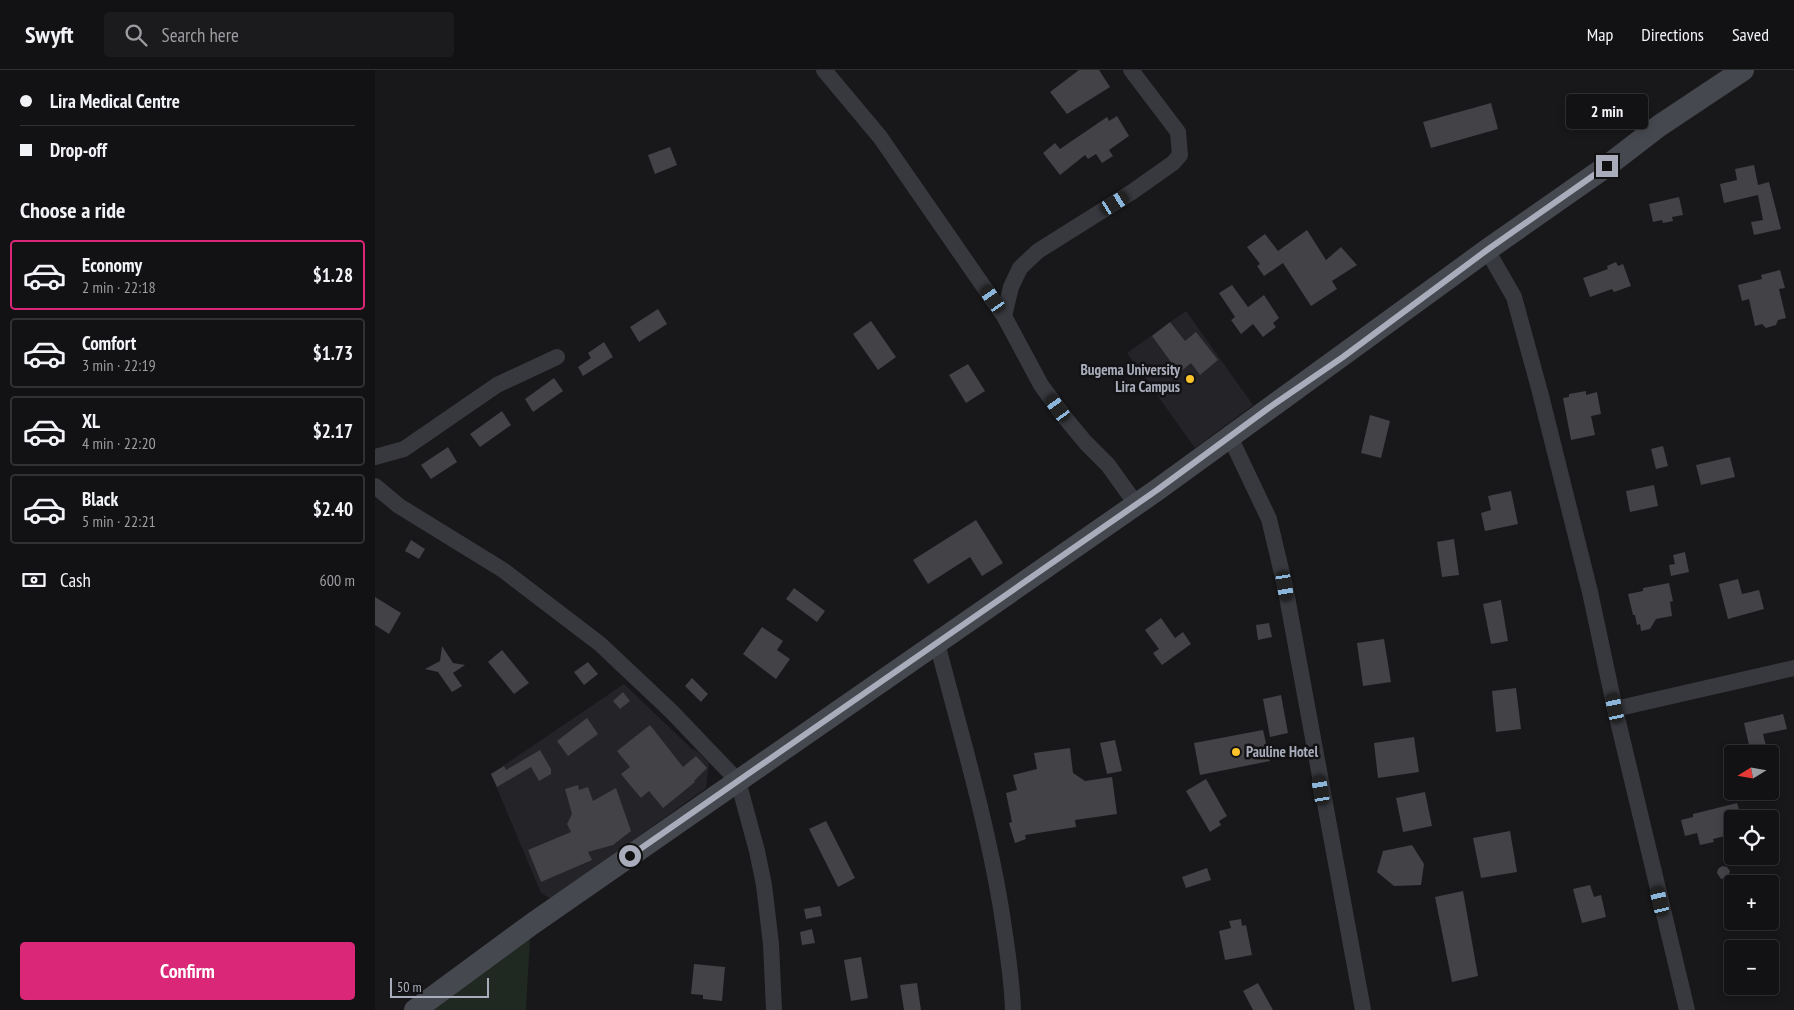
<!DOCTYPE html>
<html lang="en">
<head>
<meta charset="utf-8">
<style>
	:root { --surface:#121114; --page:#1b1a1d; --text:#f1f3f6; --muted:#9c9da0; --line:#313134; --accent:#db2777 }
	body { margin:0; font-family:"PT Sans Narrow",sans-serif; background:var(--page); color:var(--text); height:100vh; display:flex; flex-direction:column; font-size:19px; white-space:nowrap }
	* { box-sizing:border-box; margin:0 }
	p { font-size:16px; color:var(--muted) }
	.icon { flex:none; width:28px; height:28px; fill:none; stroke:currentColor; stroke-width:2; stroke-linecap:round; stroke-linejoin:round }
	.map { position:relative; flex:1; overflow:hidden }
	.sheet { display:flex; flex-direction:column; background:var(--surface); width:375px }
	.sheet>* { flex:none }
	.guide { display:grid; align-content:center; height:110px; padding:0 20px; background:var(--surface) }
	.needle { width:32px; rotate:259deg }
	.tools { position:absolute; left:1349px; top:675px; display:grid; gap:10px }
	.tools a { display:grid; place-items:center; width:55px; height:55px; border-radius:5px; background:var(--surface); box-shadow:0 2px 8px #0003,0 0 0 1px var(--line); font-size:25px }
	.scale { position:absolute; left:15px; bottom:12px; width:99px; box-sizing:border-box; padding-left:5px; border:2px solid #a9adbb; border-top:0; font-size:14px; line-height:18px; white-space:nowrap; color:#a9adbb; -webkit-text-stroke:4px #131215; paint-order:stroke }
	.end { position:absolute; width:22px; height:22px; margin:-11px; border:6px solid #a9adbb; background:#111; box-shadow:0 0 0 2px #111 }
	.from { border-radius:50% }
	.bubble { position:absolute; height:35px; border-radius:5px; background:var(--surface); box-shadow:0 2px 8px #0003,0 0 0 1px var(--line); font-size:16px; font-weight:700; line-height:35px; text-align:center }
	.car { position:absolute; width:15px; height:30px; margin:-15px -8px; border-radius:6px; box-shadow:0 0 4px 1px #0007; background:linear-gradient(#222 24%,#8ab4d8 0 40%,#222 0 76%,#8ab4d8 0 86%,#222 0) }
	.guide b { display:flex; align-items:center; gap:18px; height:48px; font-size:19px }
	.guide b+b { border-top:1px solid var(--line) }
	.guide i { width:12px; height:12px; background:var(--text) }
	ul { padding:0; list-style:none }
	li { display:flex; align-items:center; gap:15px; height:70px; margin:0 10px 8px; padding:0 10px; border:2px solid var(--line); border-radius:5px }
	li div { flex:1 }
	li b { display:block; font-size:19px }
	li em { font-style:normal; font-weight:700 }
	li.current { border-color:var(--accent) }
	li>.icon { width:45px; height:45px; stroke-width:1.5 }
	h2 { padding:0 20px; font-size:22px; line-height:60px }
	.pay { display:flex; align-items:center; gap:12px; height:55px; padding:0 20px; font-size:19px }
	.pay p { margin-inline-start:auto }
	.action { display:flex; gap:10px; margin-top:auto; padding:10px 20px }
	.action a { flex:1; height:58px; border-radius:5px; background:var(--accent); color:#fff; font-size:20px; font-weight:700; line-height:58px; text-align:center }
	header { display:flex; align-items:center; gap:30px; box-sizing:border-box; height:70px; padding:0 25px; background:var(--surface); border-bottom:1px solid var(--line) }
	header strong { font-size:24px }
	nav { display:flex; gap:28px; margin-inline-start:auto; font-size:18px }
	.search { width:350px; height:45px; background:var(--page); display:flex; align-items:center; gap:12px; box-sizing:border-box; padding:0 18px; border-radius:5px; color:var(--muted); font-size:19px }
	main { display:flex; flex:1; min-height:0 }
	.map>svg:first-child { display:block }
	.built { fill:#242327 }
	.green { fill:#1f2821 }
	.building { fill:#424247 }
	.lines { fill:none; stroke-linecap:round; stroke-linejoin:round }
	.street { stroke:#38393f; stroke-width:16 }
	.secondary { stroke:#46484f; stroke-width:22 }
	.route { stroke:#a9adbb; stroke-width:6 }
	.poi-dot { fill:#ffc42a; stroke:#131215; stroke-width:2 }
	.labels { text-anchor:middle; stroke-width:5; stroke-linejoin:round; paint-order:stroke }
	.poi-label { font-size:15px; font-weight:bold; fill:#a9adbb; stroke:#131215; text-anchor:end }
</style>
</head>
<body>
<header>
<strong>Swyft</strong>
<div class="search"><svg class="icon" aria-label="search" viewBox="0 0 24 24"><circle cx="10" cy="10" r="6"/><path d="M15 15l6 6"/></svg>Search here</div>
<nav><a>Map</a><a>Directions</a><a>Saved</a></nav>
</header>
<main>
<section class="sheet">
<div class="guide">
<b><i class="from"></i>Lira Medical Centre</b>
<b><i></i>Drop-off</b>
</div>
<h2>Choose a ride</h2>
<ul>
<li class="current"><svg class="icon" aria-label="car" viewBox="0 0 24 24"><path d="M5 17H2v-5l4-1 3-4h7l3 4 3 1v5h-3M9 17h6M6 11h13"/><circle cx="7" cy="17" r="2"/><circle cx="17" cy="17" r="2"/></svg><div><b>Economy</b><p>2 min · 22:18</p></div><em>$1.28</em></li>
<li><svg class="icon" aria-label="car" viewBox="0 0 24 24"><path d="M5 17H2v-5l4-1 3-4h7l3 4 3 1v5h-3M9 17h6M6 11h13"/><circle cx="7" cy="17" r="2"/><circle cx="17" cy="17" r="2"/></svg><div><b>Comfort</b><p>3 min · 22:19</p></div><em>$1.73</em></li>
<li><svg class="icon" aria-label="car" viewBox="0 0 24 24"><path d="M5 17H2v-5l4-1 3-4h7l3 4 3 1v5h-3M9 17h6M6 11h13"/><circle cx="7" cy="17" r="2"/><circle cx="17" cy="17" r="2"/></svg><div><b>XL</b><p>4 min · 22:20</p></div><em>$2.17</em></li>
<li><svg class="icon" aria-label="car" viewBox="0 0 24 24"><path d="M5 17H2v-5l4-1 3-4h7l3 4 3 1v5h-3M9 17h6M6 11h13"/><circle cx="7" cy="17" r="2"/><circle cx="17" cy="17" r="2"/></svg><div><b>Black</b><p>5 min · 22:21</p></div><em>$2.40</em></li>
</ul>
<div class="pay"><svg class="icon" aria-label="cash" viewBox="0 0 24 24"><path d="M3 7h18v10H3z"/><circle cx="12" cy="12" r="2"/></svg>Cash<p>600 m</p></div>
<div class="action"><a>Confirm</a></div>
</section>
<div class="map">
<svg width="1419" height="940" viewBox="0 0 1419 940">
	<rect width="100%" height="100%" fill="#18171a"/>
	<g class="built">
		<polygon points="811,241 878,335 820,378 752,283"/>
		<polygon points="249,614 317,679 322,681 334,693 331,718 176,829 166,823 116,704"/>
	</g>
	<polygon class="green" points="155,868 151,940 58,940"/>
	<g class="building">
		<polygon points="704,0 724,0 735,17 692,44 675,22"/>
		<polygon points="1116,33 1123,59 1056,78 1048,52"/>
		<polygon points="742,46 754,66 734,80 738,86 727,93 721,84 713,89 710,85 685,105 668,83 680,73 685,79 732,47 734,51"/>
		<polygon points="295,77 302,95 280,104 273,85"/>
		<polygon points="1379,95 1383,115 1394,112 1406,159 1379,165 1376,152 1388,150 1383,125 1349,133 1345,114 1362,110 1360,99"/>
		<polygon points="1304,127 1308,145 1297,147 1298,151 1288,153 1287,150 1278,152 1274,134"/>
		<polygon points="932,160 951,190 966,177 982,195 957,211 962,219 936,236 908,193 889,206 882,196 885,194 872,177 890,164 903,181"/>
		<polygon points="1241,192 1243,196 1248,194 1256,216 1239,222 1237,219 1215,227 1208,208 1233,199 1232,196"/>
		<polygon points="1405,200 1410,218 1404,219 1411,248 1403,250 1401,255 1391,258 1387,254 1380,256 1374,229 1367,231 1363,215 1387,209 1386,205"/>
		<polygon points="857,215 873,237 889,225 904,248 898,253 901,257 888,267 878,254 866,264 856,250 860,247 844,223"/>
		<polygon points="283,239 292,254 264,272 255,257"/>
		<polygon points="496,251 521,287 503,300 478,264"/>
		<polygon points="795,252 810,271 821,262 843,290 825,305 816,293 804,303 777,266"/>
		<polygon points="229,272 238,287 208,306 203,297 216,288 213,283"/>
		<polygon points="593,294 610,321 591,333 574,305"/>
		<polygon points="179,308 188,321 158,342 150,329"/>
		<polygon points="1211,321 1211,325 1222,322 1226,344 1216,346 1220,365 1196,370 1188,328 1194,327 1194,324"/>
		<polygon points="127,341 136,355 105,377 95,364"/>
		<polygon points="995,345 1015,351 1006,388 986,383"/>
		<polygon points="1288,376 1293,396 1281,399 1276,379"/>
		<polygon points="73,377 82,392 56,409 46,395"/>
		<polygon points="1355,387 1360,407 1326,415 1321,395"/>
		<polygon points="1279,415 1283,436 1255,442 1251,421"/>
		<polygon points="1136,421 1143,454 1110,461 1106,443 1116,440 1113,426"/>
		<polygon points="601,450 628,493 607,506 595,487 553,514 538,490"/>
		<polygon points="1079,469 1084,505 1067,507 1062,472"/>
		<polygon points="36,470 50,479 44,489 30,481"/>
		<polygon points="1310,482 1314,502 1296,506 1294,495 1300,494 1298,485"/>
		<polygon points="1363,509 1367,524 1384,520 1389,539 1353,549 1344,514"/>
		<polygon points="1294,513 1298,531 1295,532 1297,546 1281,549 1275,559 1266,561 1265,554 1262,555 1260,545 1258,545 1253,524 1268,521 1268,518"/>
		<polygon points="419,518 450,541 442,552 411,529"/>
		<polygon points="0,527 26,543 14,564 0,555"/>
		<polygon points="1126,530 1133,571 1116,574 1108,534"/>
		<polygon points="786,548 800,568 808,562 816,574 787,595 778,583 784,579 770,560"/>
		<polygon points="894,553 897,567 883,570 881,555"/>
		<polygon points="387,557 408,571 402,580 415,589 401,609 368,584"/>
		<polygon points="1009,569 1016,612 988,616 982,573"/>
		<polygon points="67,576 78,593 90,595 78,603 87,616 77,622 63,602 50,599 65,591"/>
		<polygon points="127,580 154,613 139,624 113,592"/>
		<polygon points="213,592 223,604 209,615 199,602"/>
		<polygon points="317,608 333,624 326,632 310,616"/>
		<polygon points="1141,618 1146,659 1121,662 1117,621"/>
		<polygon points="248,622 255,631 245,639 238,631"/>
		<polygon points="906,625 913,663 895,667 888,629"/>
		<polygon points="1408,644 1412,659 1388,664 1393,684 1376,684 1369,653"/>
		<polygon points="212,648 223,664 193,686 182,671"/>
		<polygon points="275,655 308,697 321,686 332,698 319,711 320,712 288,738 274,721 266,728 255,715 246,704 255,697 242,681"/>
		<polygon points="888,660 895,691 825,705 819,673"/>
		<polygon points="1039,667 1044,702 1003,708 999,673"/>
		<polygon points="740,670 747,701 732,704 725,673"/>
		<polygon points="695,678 698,703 710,711 737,707 742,744 700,750 701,757 650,765 651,769 640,773 634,753 637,752 631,723 642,720 638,705 662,699 659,683"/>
		<polygon points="165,680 176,699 176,704 164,711 156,697 122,717 116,704 129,696 131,700"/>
		<polygon points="831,709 852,746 844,751 846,755 835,762 811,721"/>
		<polygon points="203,715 204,720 213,717 218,731 241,718 256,761 238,775 213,782 217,790 166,812 153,780 196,762 192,754 197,744 190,719"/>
		<polygon points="1050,722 1057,756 1028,762 1021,728"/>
		<polygon points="1362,733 1367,749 1358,749 1358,764 1338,769 1339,772 1325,775 1322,763 1310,766 1306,750 1318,747 1318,744"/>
		<polygon points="451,751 480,808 463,817 434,759"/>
		<polygon points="1135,761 1142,802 1106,808 1098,768"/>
		<polygon points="1037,775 1049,794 1046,815 1019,816 1002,802 1008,781"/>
		<polygon points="1347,796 1352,797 1355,801 1353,807 1346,809 1342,803 1343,799"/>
		<polygon points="832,798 836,810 811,818 807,807"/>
		<polygon points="1215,815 1219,827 1226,825 1231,847 1207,853 1198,819"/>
		<polygon points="1088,821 1103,906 1077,912 1060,827"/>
		<polygon points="445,836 447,846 431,849 429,839"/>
		<polygon points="866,849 867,856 871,855 877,885 850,890 844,861 856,858 854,851"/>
		<polygon points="437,859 440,873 427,875 425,862"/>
		<polygon points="486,887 493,928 476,931 469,890"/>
		<polygon points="319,894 350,897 347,931 328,929 328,925 316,924"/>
		<polygon points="542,913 546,940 529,940 525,915"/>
		<polygon points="883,913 898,940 878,940 868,921"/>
	</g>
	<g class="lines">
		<g class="street">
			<polyline points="449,0 505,67 629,246 666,315 691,349 711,373 733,395 761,434"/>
			<polyline points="1112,180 1139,227 1165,322 1215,522 1240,639 1312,940"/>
			<polyline points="629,246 636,217 645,198 663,181 757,122 798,93 805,85 803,62 756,0"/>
			<polyline points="855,367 894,449 910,516 988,940"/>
			<polyline points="0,387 29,379 122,315 182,287"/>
			<polyline points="0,416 24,436 128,500 225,574 296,641 363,711 382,781 389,815 396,874 399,940"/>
			<path d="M562,573c23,88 49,175 64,265 5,34 11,68 12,102"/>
			<polyline points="1240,639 1419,598"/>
		</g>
		<polyline class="secondary" points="40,940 157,854 782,420 1112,180 1232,96 1284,56 1368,0"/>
	</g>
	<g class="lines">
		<polyline class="route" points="255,786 782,420 895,337 968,287 1112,180 1232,96"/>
	</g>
	<g class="poi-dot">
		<circle cx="815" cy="309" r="5"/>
		<circle cx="861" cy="682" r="5"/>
	</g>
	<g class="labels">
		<g class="poi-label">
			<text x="805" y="305">Bugema University<tspan x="805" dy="17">Lira Campus</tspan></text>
			<text x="871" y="687" text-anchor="start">Pauline Hotel</text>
		</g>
	</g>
</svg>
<div class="tools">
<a><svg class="needle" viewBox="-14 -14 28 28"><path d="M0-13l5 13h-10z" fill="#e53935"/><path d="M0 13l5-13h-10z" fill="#9c9da0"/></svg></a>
<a><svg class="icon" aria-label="locate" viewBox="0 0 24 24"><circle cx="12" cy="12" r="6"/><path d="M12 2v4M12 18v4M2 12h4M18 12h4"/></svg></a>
<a>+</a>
<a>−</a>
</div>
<div class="scale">50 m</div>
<i class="end from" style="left:255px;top:786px"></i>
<i class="end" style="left:1232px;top:96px"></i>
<div class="bubble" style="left:1191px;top:24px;width:82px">2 min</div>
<i class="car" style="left:740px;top:133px;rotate:59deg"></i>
<i class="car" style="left:618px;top:229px;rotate:325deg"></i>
<i class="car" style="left:683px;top:338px;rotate:324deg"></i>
<i class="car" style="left:910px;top:516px;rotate:170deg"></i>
<i class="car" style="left:1240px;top:638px;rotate:348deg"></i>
<i class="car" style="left:946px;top:720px;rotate:350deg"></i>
<i class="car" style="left:1285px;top:831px;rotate:347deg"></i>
</div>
</main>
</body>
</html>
